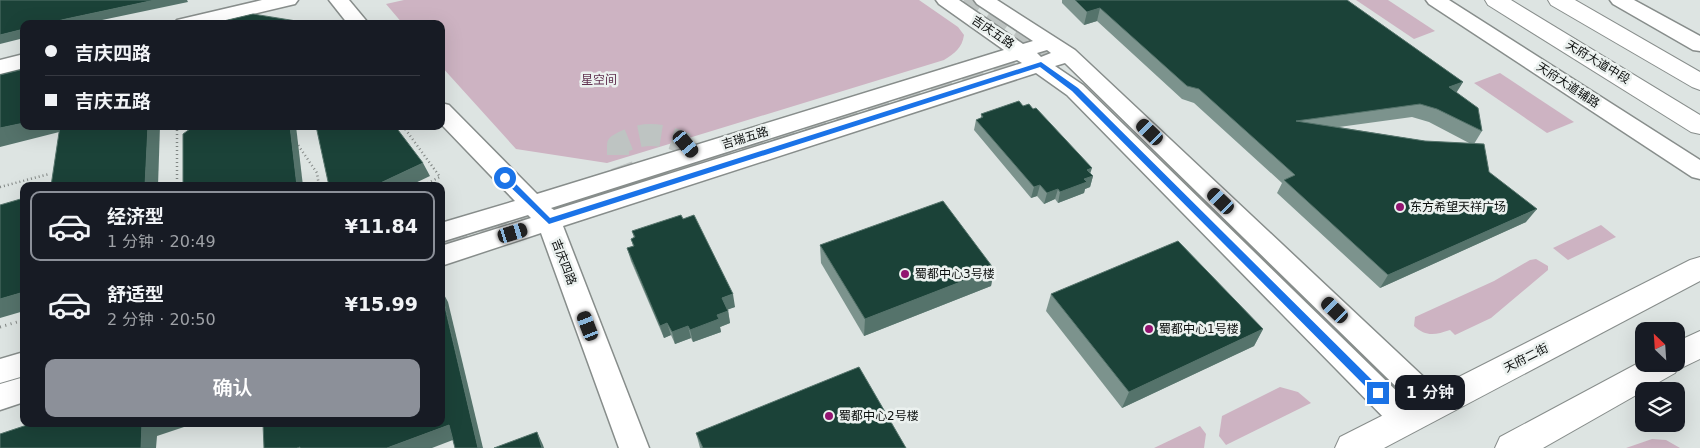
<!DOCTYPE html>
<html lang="zh">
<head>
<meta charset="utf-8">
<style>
	:root { --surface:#171b24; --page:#242831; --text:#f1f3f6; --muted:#9ea1a6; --line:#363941; --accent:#8c9099 }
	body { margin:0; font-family:"DejaVu Sans","Noto Sans SC",sans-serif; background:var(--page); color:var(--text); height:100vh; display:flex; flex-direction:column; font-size:19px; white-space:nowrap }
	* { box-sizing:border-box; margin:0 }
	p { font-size:16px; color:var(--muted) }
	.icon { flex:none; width:28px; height:28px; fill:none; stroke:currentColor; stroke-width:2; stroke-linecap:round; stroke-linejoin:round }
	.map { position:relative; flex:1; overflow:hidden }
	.panel { position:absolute; left:20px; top:182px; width:425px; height:245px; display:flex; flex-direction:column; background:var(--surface); border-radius:10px; box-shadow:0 5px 20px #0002 }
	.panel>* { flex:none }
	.top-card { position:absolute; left:20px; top:20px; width:425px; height:110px; border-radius:10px; box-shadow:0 5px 20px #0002; display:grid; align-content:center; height:110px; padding:0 25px; background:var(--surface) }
	.needle { width:32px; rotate:335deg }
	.buttons { position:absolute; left:1635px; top:322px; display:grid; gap:10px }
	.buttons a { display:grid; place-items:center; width:50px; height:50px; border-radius:10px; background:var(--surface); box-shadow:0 5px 20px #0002; font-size:25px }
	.end { position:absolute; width:22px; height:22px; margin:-11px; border:6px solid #1a73e8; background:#fff; box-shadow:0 0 0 2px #fff }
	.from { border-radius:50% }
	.bubble { position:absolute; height:35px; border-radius:10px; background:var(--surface); box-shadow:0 5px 20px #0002; font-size:16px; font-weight:600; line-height:35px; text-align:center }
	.car { position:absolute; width:15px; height:30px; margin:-15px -8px; border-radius:6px; box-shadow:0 0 4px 1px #0007; background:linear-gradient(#222 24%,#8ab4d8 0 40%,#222 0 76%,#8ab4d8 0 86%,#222 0) }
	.top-card b { display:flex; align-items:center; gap:18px; height:48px; font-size:19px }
	.top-card b+b { border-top:1px solid var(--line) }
	.top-card i { width:12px; height:12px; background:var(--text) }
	ul { padding:9px 0 0; list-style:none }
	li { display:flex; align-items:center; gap:15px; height:70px; margin:0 10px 8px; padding:0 15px; border:2px solid transparent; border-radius:10px }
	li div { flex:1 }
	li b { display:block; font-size:19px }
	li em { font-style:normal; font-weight:600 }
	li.active { border-color:var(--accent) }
	li>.icon { width:45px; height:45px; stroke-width:1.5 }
	.button { display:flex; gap:10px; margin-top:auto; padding:10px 25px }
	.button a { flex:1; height:58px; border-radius:10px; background:var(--accent); color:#fff; font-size:20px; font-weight:600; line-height:58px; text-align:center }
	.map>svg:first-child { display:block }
	.green { fill:#cdb3c2 }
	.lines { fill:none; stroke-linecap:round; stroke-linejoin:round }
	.minor-tunnel-far1 { stroke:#bec4c2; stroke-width:22; stroke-dasharray:22 11; stroke-linecap:butt }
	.minor-tunnel { stroke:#bec4c2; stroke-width:28; stroke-dasharray:28 14; stroke-linecap:butt }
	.minor-casing { stroke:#878d8b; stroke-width:3 }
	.major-casing { stroke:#878d8b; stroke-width:2 }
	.path-far1 { stroke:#818684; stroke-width:2.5; stroke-dasharray:1 3; stroke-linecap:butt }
	.path { stroke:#818684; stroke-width:3; stroke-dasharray:1 4.5; stroke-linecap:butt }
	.minor { fill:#fff; fill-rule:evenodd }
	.major { fill:#fff; fill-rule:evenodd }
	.wall { fill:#7c938d; fill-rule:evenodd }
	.shaded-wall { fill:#55736b }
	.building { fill:#1b4238; stroke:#55736b }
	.route { fill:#1a73e8 }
	.poi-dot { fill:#921470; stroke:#ebf1ef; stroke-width:2 }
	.labels { text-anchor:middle; stroke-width:5; stroke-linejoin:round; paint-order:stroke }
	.street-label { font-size:12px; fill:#0b0e0d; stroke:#ebf1ef }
	.park-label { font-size:12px; fill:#60314f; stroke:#ebf1ef }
	.poi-label { font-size:12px; fill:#0b0e0d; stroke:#ebf1ef; text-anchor:start }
</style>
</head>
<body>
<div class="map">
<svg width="1700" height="448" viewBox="0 0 1700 448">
	<rect width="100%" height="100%" fill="#dde4e2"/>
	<g class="green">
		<path d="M404,0h515l39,27 6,8c-2,13 -9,18 -20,25l-337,103 -91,-14 -75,-83v-42h-38l-17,-20z"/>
		<polygon points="1356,0 1388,0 1435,31 1414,39"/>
		<polygon points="1500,73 1574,122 1547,133 1474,83"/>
		<polygon points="1601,225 1616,237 1568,260 1553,248"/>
		<path d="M1536,259l12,7v4l-57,48 -36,17 -5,-5c-15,5 -24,7 -36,-4l1,-9 79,-36 36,-21z"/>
		<polygon points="1280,387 1298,392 1311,403 1226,445 1219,436 1222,416"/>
		<polygon points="1200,426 1206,434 1204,448 1154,448"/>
		<polygon points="1652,439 1666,440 1680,448 1626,448"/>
	</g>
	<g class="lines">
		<g class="minor-tunnel-far1">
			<path d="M629,186l-11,-31v-10c22,-14 45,-12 68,-1"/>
			<polyline points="585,200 1044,54 964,0"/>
		</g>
		<polyline class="minor-tunnel" points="441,246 589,199"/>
		<defs>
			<g id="minor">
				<polygon points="262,0 298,0 295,4 211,24 174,24 177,20"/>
				<polygon points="329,0 349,0 369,24 348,24"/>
				<path d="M936,0h23l64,44 10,-3 -56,-37 -3,-4h23l78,50 369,346 5,9 -5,9 -10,4 -10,-4 -359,-351 -10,3 28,19 334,326 4,9 -4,9 -11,4 -11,-4 -328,-334 -31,-22 -473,153 86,222h-30l-78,-215 -100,33v-20l90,-28 -3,-3 -87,27v-19l74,-22 -74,-77v-21l8,2 88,89 467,-144 -65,-46zM1047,50l4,3 -10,4 -4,-4zM1017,60l5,3 -468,147 -3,-2z"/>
				<polygon points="1426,0 1449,0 1700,160 1700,179 1692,177 1429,4"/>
				<polygon points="1610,0 1634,0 1700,36 1700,51 1693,50 1613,4"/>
				<polygon points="24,54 24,68 0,74 0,60"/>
				<polygon points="24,352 24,376 0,383 0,359"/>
				<polygon points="24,377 24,402 0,410 0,384"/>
			</g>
			<g id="major">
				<polygon points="1485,0 1511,0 1700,115 1700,134 1691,132 1488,5"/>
				<polygon points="1548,0 1575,0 1700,72 1700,90 1692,87 1551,5"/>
				<polygon points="1700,257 1700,281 1384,448 1335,448 1340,437 1690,260"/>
				<polygon points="1700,331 1700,359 1677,370 1675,373 1543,448 1495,448 1500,437 1644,360 1644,364 1676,364 1676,342"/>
			</g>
		</defs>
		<use href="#minor" class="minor-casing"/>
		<use href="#major" class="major-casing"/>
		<g class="path-far1">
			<polyline points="177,126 177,186"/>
			<polyline points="403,126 440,177 422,186"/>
			<polyline points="296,142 317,173 319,186"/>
			<polyline points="0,187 49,174"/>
		</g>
		<polyline class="path" points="0,327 24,320"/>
		<use href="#minor" class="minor"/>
		<use href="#major" class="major"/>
	</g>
	<g class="wall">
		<path d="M1062,0h285l116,82 -7,10 26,39 -8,13 15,28 37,50 -146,66 -103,-95 5,-10 -88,-80 -12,-4 -85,-78 -13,4 -22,-22zM1412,117l17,5 42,22 -46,-3 -86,-14z"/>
		<polygon points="981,114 1090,173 1093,176 1090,187 1085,189 1084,193 1058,203 1055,199 1044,204 1037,196 1031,198 974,130 976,120 981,118"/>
		<polygon points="632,231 735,307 728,309 730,323 720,327 721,332 693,342 691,338 675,344 671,335 664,338 631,261 627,248 633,246 631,239 634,238"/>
		<polygon points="820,245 994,269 991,286 864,336 821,263"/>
		<polygon points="1051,294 1263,329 1254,346 1122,408 1046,311"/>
		<polygon points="696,433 906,448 700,448"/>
	</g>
	<g class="shaded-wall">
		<polygon points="155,0 187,0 188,2 83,24 45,24 66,19"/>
		<polygon points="1100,8 1097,21 1084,25 1087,12"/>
		<polygon points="24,29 24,38 0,44 0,35"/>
		<polygon points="1463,82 1455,95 1449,87"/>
		<polygon points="24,123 24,126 73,126 75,128 0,147 0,128"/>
		<polygon points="148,126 160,126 158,186 145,186"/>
		<polygon points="290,126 296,126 303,186 297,186"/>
		<polygon points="423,163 430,176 409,186 374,186"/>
		<polygon points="1092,168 1089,177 1093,176 1090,187 1085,189 1084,193 1058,203 1060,192 1087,170"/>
		<polygon points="1040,185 1037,196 1031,198 1034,187"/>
		<polygon points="1058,189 1055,199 1044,204 1047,193"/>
		<polygon points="1537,209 1526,222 1380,288 1388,275"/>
		<polygon points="994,269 991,286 864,336 865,319"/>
		<polygon points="441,289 448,302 483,448 478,448"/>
		<polygon points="24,292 24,311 0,318 0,299"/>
		<polygon points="733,294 735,307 724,311 722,298"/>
		<polygon points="728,311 730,323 720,327 721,332 693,342 690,330 717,315"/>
		<polygon points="667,323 671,335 664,338 660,326"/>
		<polygon points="688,326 691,338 675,344 672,332"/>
		<polygon points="1263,329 1254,346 1122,408 1129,392"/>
		<polygon points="142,424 193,424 157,436 156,448 141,448"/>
		<polygon points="449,425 458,438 432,448 387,448"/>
		<polygon points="537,432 543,445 544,448 542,448"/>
	</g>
	<g class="building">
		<polygon points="0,0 155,0 66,19 45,24 24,24 24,29 0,35"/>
		<polygon points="1075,0 1347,0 1463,82 1449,87 1478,108 1482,131 1437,109 1420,104 1296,121 1425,141 1484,144 1489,172 1537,209 1388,275 1284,180 1295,175 1199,89 1187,86 1100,8 1087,12"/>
		<polygon points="253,14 315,24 316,24 211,24"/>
		<polygon points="24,69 24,123 0,128 0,75"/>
		<polygon points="1019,101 1023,106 1029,104 1033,109 1036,108 1092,168 1087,170 1093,176 1084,179 1087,182 1060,192 1058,189 1047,193 1040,185 1034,187 976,120 983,117 981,114"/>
		<polygon points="60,126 148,126 145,186 51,186"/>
		<polygon points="194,126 290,126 297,186 183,186 183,134"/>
		<polygon points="316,126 395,126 423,163 374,186 329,186"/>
		<polygon points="24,198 24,292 0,299 0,205"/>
		<polygon points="943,201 994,269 865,319 820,245"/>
		<polygon points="681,215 683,219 694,215 733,294 722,298 728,311 717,315 719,319 690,330 688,326 672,332 667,323 660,326 627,248 634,246 631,239 635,237 632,231"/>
		<polygon points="1178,241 1263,329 1129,392 1051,294"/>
		<polygon points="441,290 478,448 455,448 449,425 387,448 300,448 300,447 297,448 264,448 263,424 441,424"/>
		<polygon points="859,367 906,448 703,448 696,433"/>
		<polygon points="30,424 142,424 141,448 0,448 0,434"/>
		<polygon points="537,432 542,448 494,448"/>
	</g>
	<polygon class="route" points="1041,62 1078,88 1382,390 1382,396 1375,396 1072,91 1040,67 549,224 501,178 503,176 508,176 550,218"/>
	<g class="poi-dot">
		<circle cx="1400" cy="207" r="5"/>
		<circle cx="905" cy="274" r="5"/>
		<circle cx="1149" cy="329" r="5"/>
		<circle cx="829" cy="416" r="5"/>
	</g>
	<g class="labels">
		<g class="street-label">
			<text transform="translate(993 32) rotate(34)" y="4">吉庆五路</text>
			<text transform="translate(1598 62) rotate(31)" y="4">天府大道中段</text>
			<text transform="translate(1568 85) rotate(33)" y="4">天府大道辅路</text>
			<text transform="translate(745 138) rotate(-17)" y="4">吉瑞五路</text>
			<text transform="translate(564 262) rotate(69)" y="4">吉庆四路</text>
			<text transform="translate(1526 358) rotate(-27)" y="4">天府二街</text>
		</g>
		<g class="park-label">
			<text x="599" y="84">星空间</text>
		</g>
		<g class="poi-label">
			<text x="1410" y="211">东方希望天祥广场</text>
			<text x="915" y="278">蜀都中心3号楼</text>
			<text x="1159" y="333">蜀都中心1号楼</text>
			<text x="839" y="420">蜀都中心2号楼</text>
		</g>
	</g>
</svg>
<div class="buttons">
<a><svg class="needle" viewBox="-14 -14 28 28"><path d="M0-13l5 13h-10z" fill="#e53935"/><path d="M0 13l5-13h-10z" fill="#9ea1a6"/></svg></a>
<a><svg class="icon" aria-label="layers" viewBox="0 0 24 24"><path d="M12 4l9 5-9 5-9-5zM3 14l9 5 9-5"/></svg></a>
</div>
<i class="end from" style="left:505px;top:178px"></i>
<i class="end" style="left:1378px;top:393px"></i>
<div class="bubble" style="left:1395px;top:375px;width:70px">1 分钟</div>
<i class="car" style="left:1150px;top:132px;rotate:314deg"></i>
<i class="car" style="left:686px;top:144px;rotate:140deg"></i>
<i class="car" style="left:1221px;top:201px;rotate:314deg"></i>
<i class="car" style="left:513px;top:233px;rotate:73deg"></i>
<i class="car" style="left:1335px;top:310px;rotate:314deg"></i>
<i class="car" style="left:588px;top:326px;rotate:339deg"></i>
<div class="top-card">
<b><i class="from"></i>吉庆四路</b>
<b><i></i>吉庆五路</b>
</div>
<section class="panel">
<ul>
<li class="active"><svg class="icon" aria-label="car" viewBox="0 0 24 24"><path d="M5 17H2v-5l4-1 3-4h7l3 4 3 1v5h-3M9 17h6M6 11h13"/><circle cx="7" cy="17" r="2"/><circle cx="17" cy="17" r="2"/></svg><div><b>经济型</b><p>1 分钟 · 20:49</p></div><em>¥11.84</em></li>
<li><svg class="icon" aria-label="car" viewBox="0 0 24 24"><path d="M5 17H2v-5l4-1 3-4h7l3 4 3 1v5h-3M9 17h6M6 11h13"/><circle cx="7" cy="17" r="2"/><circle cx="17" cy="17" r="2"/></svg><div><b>舒适型</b><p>2 分钟 · 20:50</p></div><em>¥15.99</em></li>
</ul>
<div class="button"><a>确认</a></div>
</section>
</div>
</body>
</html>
